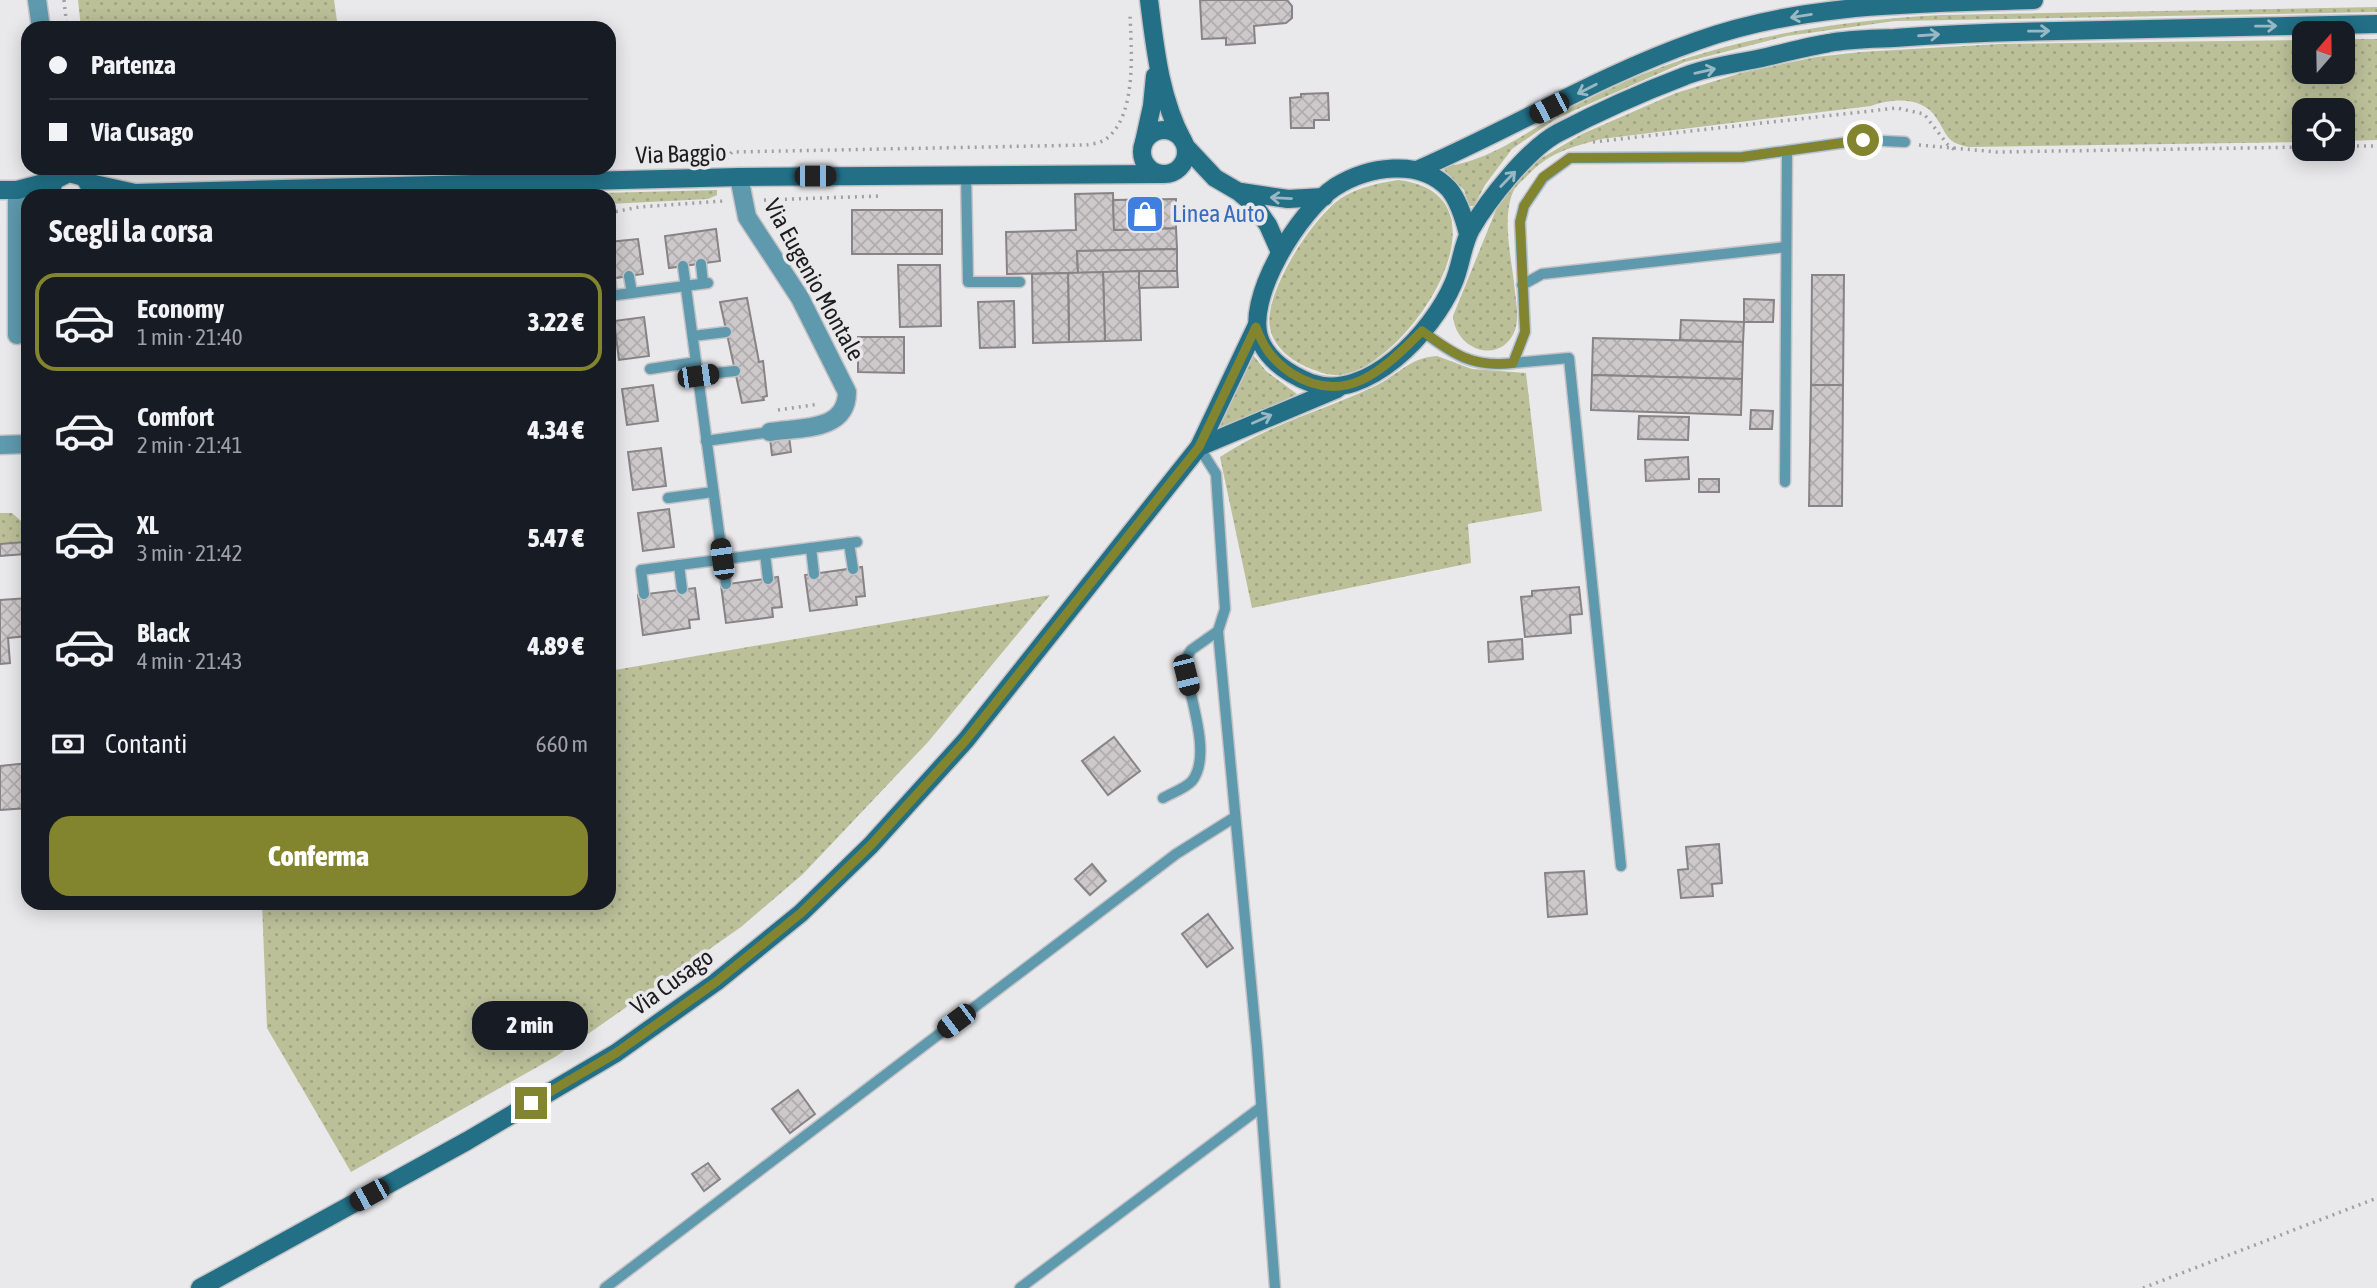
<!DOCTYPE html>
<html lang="it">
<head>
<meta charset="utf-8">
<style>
	:root { --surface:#171b24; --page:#242831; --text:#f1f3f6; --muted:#9ea1a6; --line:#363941; --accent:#82842e }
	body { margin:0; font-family:"Asap Condensed",sans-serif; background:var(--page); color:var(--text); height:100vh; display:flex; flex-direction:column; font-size:26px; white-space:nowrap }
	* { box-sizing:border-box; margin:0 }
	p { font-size:23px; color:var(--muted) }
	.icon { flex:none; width:38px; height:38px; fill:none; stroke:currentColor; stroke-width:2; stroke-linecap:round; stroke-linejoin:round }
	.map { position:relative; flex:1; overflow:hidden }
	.panel { position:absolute; left:21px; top:189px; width:595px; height:721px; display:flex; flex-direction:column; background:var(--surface); border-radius:21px; box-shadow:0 4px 18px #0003 }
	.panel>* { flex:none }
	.top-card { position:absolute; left:21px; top:21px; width:595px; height:154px; border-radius:21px; box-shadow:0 4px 18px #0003; display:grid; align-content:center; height:154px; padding:0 28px; background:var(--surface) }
	.needle { width:46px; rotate:20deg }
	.buttons { position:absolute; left:2292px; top:21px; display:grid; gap:14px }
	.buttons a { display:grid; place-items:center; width:63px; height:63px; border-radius:14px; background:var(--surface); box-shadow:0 4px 18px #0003; font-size:35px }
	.end { position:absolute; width:32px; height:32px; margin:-16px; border:9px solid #82842e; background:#fff; box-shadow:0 0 0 4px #fff }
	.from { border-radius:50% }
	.bubble { position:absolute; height:49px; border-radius:21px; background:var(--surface); box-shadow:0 4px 18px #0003; font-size:23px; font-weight:800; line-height:49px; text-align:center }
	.car { position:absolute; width:21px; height:42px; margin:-21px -10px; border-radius:9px; box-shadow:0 0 5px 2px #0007; background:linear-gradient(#222 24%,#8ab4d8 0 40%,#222 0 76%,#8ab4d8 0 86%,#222 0) }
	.top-card b { display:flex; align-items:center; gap:24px; height:66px; font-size:26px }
	.top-card b+b { border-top:2px solid var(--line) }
	.top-card i { width:18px; height:18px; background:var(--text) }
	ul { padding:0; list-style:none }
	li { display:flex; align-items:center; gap:21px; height:98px; margin:0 14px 10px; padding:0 14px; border:4px solid transparent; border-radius:21px }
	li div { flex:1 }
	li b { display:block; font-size:26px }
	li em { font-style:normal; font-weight:800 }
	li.current { border-color:var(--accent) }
	li>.icon { width:63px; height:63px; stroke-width:1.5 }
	h2 { padding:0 28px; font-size:32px; line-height:84px }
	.pay { display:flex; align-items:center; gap:18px; height:77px; padding:0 28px; font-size:26px }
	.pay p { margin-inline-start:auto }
	.primary-button { display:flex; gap:14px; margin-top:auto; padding:14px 28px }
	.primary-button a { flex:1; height:80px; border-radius:21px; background:var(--accent); color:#fff; font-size:28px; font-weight:800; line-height:80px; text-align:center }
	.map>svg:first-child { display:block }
	.grass { fill:url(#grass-dots) }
	.building { fill:url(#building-cross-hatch); stroke:#888385; stroke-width:2 }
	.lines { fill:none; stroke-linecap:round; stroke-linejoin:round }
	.lane-casing { stroke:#c4c3c6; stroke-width:13 }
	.street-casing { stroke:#c4c3c6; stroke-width:21 }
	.secondary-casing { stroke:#c4c3c6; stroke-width:21 }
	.path { stroke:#a09fa1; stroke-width:3.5; stroke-dasharray:2 5; stroke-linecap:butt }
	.lane { stroke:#5f99ad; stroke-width:10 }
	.street { stroke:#5f99ad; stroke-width:18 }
	.secondary { stroke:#226f86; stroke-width:18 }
	.oneway { stroke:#99b8c3 }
	.route { stroke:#82842e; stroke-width:9 }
	.labels { text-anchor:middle; stroke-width:7; stroke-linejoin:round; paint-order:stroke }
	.street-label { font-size:24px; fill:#1d1c1e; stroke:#e9e8eb }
	.shop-label { font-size:24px; fill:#366cbe; stroke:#e9e8eb; text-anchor:start }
</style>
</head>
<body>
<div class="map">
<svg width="2377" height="1288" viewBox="0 0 2377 1288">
	<defs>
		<pattern id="grass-dots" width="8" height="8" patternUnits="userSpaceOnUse" patternTransform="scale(1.75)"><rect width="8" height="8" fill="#bbc099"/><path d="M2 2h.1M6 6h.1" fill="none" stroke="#a0a483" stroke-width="1.8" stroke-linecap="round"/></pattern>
		<pattern id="building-cross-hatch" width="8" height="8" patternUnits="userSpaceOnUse" patternTransform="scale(1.75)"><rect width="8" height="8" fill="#cdc9ca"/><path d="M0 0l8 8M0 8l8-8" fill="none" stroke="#b0acad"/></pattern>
	</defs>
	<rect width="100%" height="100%" fill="#e9e8eb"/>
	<g class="grass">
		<polygon points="78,0 334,0 338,28 81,28"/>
		<path d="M2377,7v5l-482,9 -108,15 -102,26 -128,56 -45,31 -27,36 -11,21h-5l-5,-16 -20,-20 1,-3c46,-8 72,-29 111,-51 24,-14 51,-26 77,-38 98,-41 202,-57 308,-63z"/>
		<path d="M2343,39h34v101l-34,1v-31h-38v32l-337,5c-22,-5 -20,-11 -31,-28 -13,-23 -45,-21 -66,-13l-270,33c-30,8 -53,14 -74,37 -5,5 -12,11 -14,16 -11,26 -2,64 1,91 1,14 6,33 1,47 -13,35 -59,22 -62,-14l47,-116 30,-35 52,-31 94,-41 65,-20 75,-16 45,-5 138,-8 306,-4v32h38z"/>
		<polygon points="103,168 359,168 360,175 106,170"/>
		<path d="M1398,180c127,15 2,198 -63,195 -9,0 -18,-4 -26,-7 -17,-7 -35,-20 -39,-40 -7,-35 44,-113 73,-131 17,-10 36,-14 55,-17z"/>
		<polygon points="717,190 717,195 708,199 609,204 609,196 492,196"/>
		<polygon points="1253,355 1266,371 1297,394 1222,431 1216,430"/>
		<path d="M1437,356l35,13 54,4 16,138 -74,13 3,39 -219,45 -32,-151c47,-32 99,-45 151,-69 24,-10 38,-31 66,-32z"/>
		<polygon points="0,513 12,513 28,527 28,542 0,544"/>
		<polygon points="1050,595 928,742 803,874 741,927 555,1057 351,1172 267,1028 262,903 609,903 609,671"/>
	</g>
	<g class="building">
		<polygon points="1200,0 1287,0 1292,6 1292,18 1286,23 1254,26 1255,43 1226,45 1226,38 1202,39"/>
		<polygon points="1328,93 1329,120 1314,120 1314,128 1291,128 1290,98 1301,97 1301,94"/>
		<polygon points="1113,193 1114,230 1176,228 1177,249 1077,251 1078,273 1007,274 1006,232 1076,230 1075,194"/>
		<polygon points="1176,199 1176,228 1114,230 1113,200"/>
		<rect x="852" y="210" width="90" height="44"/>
		<polygon points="716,229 720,261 669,268 665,236"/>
		<polygon points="638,239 643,274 609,279 609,242"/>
		<polygon points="1177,249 1177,271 1078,273 1077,251"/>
		<polygon points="898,265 940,265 941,326 900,327"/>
		<polygon points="1139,271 1141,340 1105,341 1103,272"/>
		<polygon points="1139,271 1177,271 1178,287 1139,288"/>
		<polygon points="1103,272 1105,341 1069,342 1068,273"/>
		<polygon points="1068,273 1069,342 1033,343 1032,274"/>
		<polygon points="1812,275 1844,275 1843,385 1811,385"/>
		<polygon points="747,298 759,362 763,361 767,396 763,397 764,400 742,403 720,302"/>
		<polygon points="1744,299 1774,300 1773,322 1744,322"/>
		<polygon points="1014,301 1015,347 980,348 978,302"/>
		<polygon points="644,317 649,356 619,360 614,321"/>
		<polygon points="1681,320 1744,322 1743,342 1680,340"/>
		<polygon points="858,337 904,337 904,373 858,372"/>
		<polygon points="1593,338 1743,342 1742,379 1592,375"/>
		<polygon points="1592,375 1742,379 1741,415 1591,410"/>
		<polygon points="653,385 658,421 627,425 622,389"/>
		<polygon points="1811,385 1843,385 1842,506 1809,506"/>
		<polygon points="1751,410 1773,411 1772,429 1750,429"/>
		<polygon points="1639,416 1689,417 1688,440 1638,439"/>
		<polygon points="789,436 791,452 772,455 770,438"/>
		<polygon points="661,448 666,486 633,490 628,452"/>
		<polygon points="1688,457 1689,479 1646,481 1645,460"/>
		<rect x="1699" y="479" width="20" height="13"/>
		<polygon points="669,509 674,547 643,551 638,513"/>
		<polygon points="25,542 25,554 0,556 0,544"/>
		<polygon points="862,567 865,596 856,597 857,605 810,611 805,575"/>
		<polygon points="778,577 782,607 772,608 773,617 726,623 721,585"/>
		<polygon points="1579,587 1582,614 1570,615 1571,633 1525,637 1521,597 1532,596 1532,591"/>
		<polygon points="695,588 699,619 689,620 690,628 643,635 638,595"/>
		<polygon points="28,598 28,636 8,638 10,663 0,664 0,600"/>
		<polygon points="1522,639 1523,659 1489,662 1488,642"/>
		<polygon points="1114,737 1140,771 1108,795 1082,761"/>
		<polygon points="28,763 28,808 0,810 0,766"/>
		<polygon points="1719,844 1722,883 1712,884 1713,896 1681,898 1678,870 1688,869 1686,847"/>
		<polygon points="1092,864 1106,881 1090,895 1075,879"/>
		<polygon points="1584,871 1587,914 1548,917 1545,873"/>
		<polygon points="1208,914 1233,948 1207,967 1182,934"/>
		<polygon points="798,1090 815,1114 790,1133 772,1109"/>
		<polygon points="708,1163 720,1179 704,1191 692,1174"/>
	</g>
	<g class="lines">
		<defs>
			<g id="lane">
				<polyline points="966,174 968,282 1020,282"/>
				<polyline points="701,264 703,283"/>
				<polyline points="683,266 726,584"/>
				<polyline points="629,276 632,293"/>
				<polyline points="610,279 612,295"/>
				<polyline points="1522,285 1542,274 1786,247"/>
				<polyline points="609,296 708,283"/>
				<path d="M1422,331c32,24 51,37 91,32l12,-31 -5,-110 4,-16 19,-28 27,-20 172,-1 121,-17 42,2"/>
				<polyline points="693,336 726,332"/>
				<polyline points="1513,363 1569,358 1621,866"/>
				<polyline points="650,369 696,362"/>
				<polyline points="698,375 735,371"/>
				<polyline points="706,441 770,432"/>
				<polyline points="1199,447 1216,474 1225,609 1218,631 1257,1047 1275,1288"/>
				<polyline points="1785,482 1787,151"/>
				<polyline points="668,498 713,492"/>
				<polyline points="849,543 853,569"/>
				<polyline points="811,548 814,574"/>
				<polyline points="765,554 768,579"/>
				<polyline points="679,565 682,589"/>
				<polyline points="644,594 641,570 857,542"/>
				<path d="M1163,798c9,-5 23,-10 29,-17 21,-26 -4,-88 -8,-119l7,-12 27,-19"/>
				<polyline points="605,1288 1176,854 1235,817"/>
				<polyline points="1020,1288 1260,1108"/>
			</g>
			<g id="street">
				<polyline points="37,0 41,28"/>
				<path d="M739,177l8,40 53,81 47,94c0,40 -47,35 -77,40"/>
				<polyline points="17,190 17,335"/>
				<polyline points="0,445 28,444"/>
			</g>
			<g id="secondary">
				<path d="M1149,0c6,48 11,98 34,141"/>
				<circle cx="1164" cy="152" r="22"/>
				<polyline points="1144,142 1152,106 1155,76"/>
				<polyline points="1186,147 1215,178 1239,192 1254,205 1268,225 1280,252"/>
				<path d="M1417,170c94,-41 183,-95 280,-129 108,-39 224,-37 337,-41"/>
				<polyline points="90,183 135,193 739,177 1162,174"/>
				<polyline points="0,190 17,190 55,180"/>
				<polyline points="1241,192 1288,199 1324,197"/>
				<polyline points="48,196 55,180 69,173 84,177 94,193"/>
				<path d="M1468,234c-4,-16 -9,-33 -19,-45 -29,-32 -82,-22 -114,-2 -35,23 -93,114 -74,155 9,20 30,33 50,41 56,20 122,-52 142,-99 8,-17 9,-39 18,-55 17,-29 57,-80 87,-96 40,-21 85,-41 127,-57 22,-9 48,-12 72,-17 24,-5 48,-12 72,-16 21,-4 43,-4 65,-5 55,-4 109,-6 164,-7 106,-2 213,-5 319,-7"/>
				<polyline points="1199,447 1337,389"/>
				<polyline points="200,1288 467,1141 616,1053 716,982 801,913 871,845 966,740 1199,447 1256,327"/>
			</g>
		</defs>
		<use href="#lane" class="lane-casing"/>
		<use href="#street" class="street-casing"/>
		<use href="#secondary" class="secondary-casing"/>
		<g class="path">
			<polyline points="64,0 67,28"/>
			<polyline points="1593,142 1897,108 1924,114 1948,145 1955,150"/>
			<polyline points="1919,145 1997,152 2305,147"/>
			<polyline points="2343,146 2377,146"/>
			<path d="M726,159l6,-7 354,-7c6,-1 15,-2 20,-6 32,-24 25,-92 24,-126"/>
			<polyline points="764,200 881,196"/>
			<polyline points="609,213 639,207 724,201"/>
			<polyline points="778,410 819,404"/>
			<polyline points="2143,1288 2377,1198"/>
		</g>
		<use href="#lane" class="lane"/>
		<use href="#street" class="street"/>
		<use href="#secondary" class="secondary"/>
	</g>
	<defs><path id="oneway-shaft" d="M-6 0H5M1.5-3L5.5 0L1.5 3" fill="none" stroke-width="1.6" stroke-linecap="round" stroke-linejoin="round" transform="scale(1.75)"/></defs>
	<g class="oneway">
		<use href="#oneway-shaft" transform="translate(1801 16) rotate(171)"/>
		<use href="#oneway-shaft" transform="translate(2266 26) rotate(-1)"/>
		<use href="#oneway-shaft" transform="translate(2039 31) rotate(-1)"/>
		<use href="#oneway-shaft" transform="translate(1929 35) rotate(-4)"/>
		<use href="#oneway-shaft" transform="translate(1705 71) rotate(-13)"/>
		<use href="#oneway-shaft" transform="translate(1587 89) rotate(153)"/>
		<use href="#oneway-shaft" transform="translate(1508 179) rotate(-46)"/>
		<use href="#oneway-shaft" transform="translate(1281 198) rotate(-177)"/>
		<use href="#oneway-shaft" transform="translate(1262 419) rotate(-24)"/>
	</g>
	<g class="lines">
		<path class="route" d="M531,1103l85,-50 100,-71 85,-69 70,-68 95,-105 233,-293 57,-120c7,20 17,34 35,46 55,35 93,-4 131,-42 32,23 51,37 91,32l12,-31 -5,-110 4,-16 19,-29 27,-19 172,-1 121,-17"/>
	</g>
	<defs>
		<symbol id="shop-square" viewBox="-11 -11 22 22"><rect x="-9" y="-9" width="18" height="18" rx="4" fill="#3f7fe0" stroke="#e9e8eb"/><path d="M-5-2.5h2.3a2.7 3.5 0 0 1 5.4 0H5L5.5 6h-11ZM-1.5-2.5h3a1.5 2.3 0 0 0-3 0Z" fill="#fff"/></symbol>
	</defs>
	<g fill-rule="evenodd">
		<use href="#shop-square" x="1123" y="192" width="44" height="44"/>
	</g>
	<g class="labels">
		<g class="street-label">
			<text transform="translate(681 154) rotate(-2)" y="8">Via Baggio</text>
			<text transform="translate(814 280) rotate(61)" y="8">Via Eugenio Montale</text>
			<text transform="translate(672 982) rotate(-36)" y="8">Via Cusago</text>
		</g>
		<g class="shop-label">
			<text x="1172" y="222">Linea Auto</text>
		</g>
	</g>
</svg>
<div class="buttons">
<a><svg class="needle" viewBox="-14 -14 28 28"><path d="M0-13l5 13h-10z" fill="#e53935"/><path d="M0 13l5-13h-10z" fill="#9ea1a6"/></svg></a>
<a><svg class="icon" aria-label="locate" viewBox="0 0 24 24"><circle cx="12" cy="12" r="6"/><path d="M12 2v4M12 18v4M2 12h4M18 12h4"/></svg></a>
</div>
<i class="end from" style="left:1863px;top:140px"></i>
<i class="end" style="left:531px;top:1103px"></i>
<div class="bubble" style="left:472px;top:1001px;width:116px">2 min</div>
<i class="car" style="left:1549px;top:108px;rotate:243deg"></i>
<i class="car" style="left:815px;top:176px;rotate:90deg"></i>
<i class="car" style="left:698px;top:376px;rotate:82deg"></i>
<i class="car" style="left:722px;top:559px;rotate:352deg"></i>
<i class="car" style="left:1186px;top:675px;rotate:166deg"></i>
<i class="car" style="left:956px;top:1021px;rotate:233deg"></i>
<i class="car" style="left:369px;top:1195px;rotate:241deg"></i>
<div class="top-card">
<b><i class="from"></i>Partenza</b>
<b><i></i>Via Cusago</b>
</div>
<section class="panel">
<h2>Scegli la corsa</h2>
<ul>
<li class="current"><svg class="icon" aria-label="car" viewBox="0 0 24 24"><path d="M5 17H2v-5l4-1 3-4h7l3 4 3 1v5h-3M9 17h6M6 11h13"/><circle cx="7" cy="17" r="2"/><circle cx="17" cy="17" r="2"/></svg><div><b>Economy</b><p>1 min · 21:40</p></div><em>3.22 €</em></li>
<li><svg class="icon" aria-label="car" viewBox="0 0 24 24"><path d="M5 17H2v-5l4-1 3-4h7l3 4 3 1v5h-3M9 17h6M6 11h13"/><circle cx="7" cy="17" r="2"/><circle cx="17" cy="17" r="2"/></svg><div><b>Comfort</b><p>2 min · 21:41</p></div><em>4.34 €</em></li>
<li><svg class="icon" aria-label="car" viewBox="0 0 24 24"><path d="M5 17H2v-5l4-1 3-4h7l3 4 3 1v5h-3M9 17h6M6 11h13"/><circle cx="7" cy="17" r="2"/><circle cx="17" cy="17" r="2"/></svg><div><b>XL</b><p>3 min · 21:42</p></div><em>5.47 €</em></li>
<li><svg class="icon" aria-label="car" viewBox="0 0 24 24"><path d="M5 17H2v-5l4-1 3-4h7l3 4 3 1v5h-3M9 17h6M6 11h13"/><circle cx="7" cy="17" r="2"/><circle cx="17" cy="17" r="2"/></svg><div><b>Black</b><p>4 min · 21:43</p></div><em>4.89 €</em></li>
</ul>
<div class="pay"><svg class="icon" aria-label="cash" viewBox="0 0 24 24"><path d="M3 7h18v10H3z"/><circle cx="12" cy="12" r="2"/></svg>Contanti<p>660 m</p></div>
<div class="primary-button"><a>Conferma</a></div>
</section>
</div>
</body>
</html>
